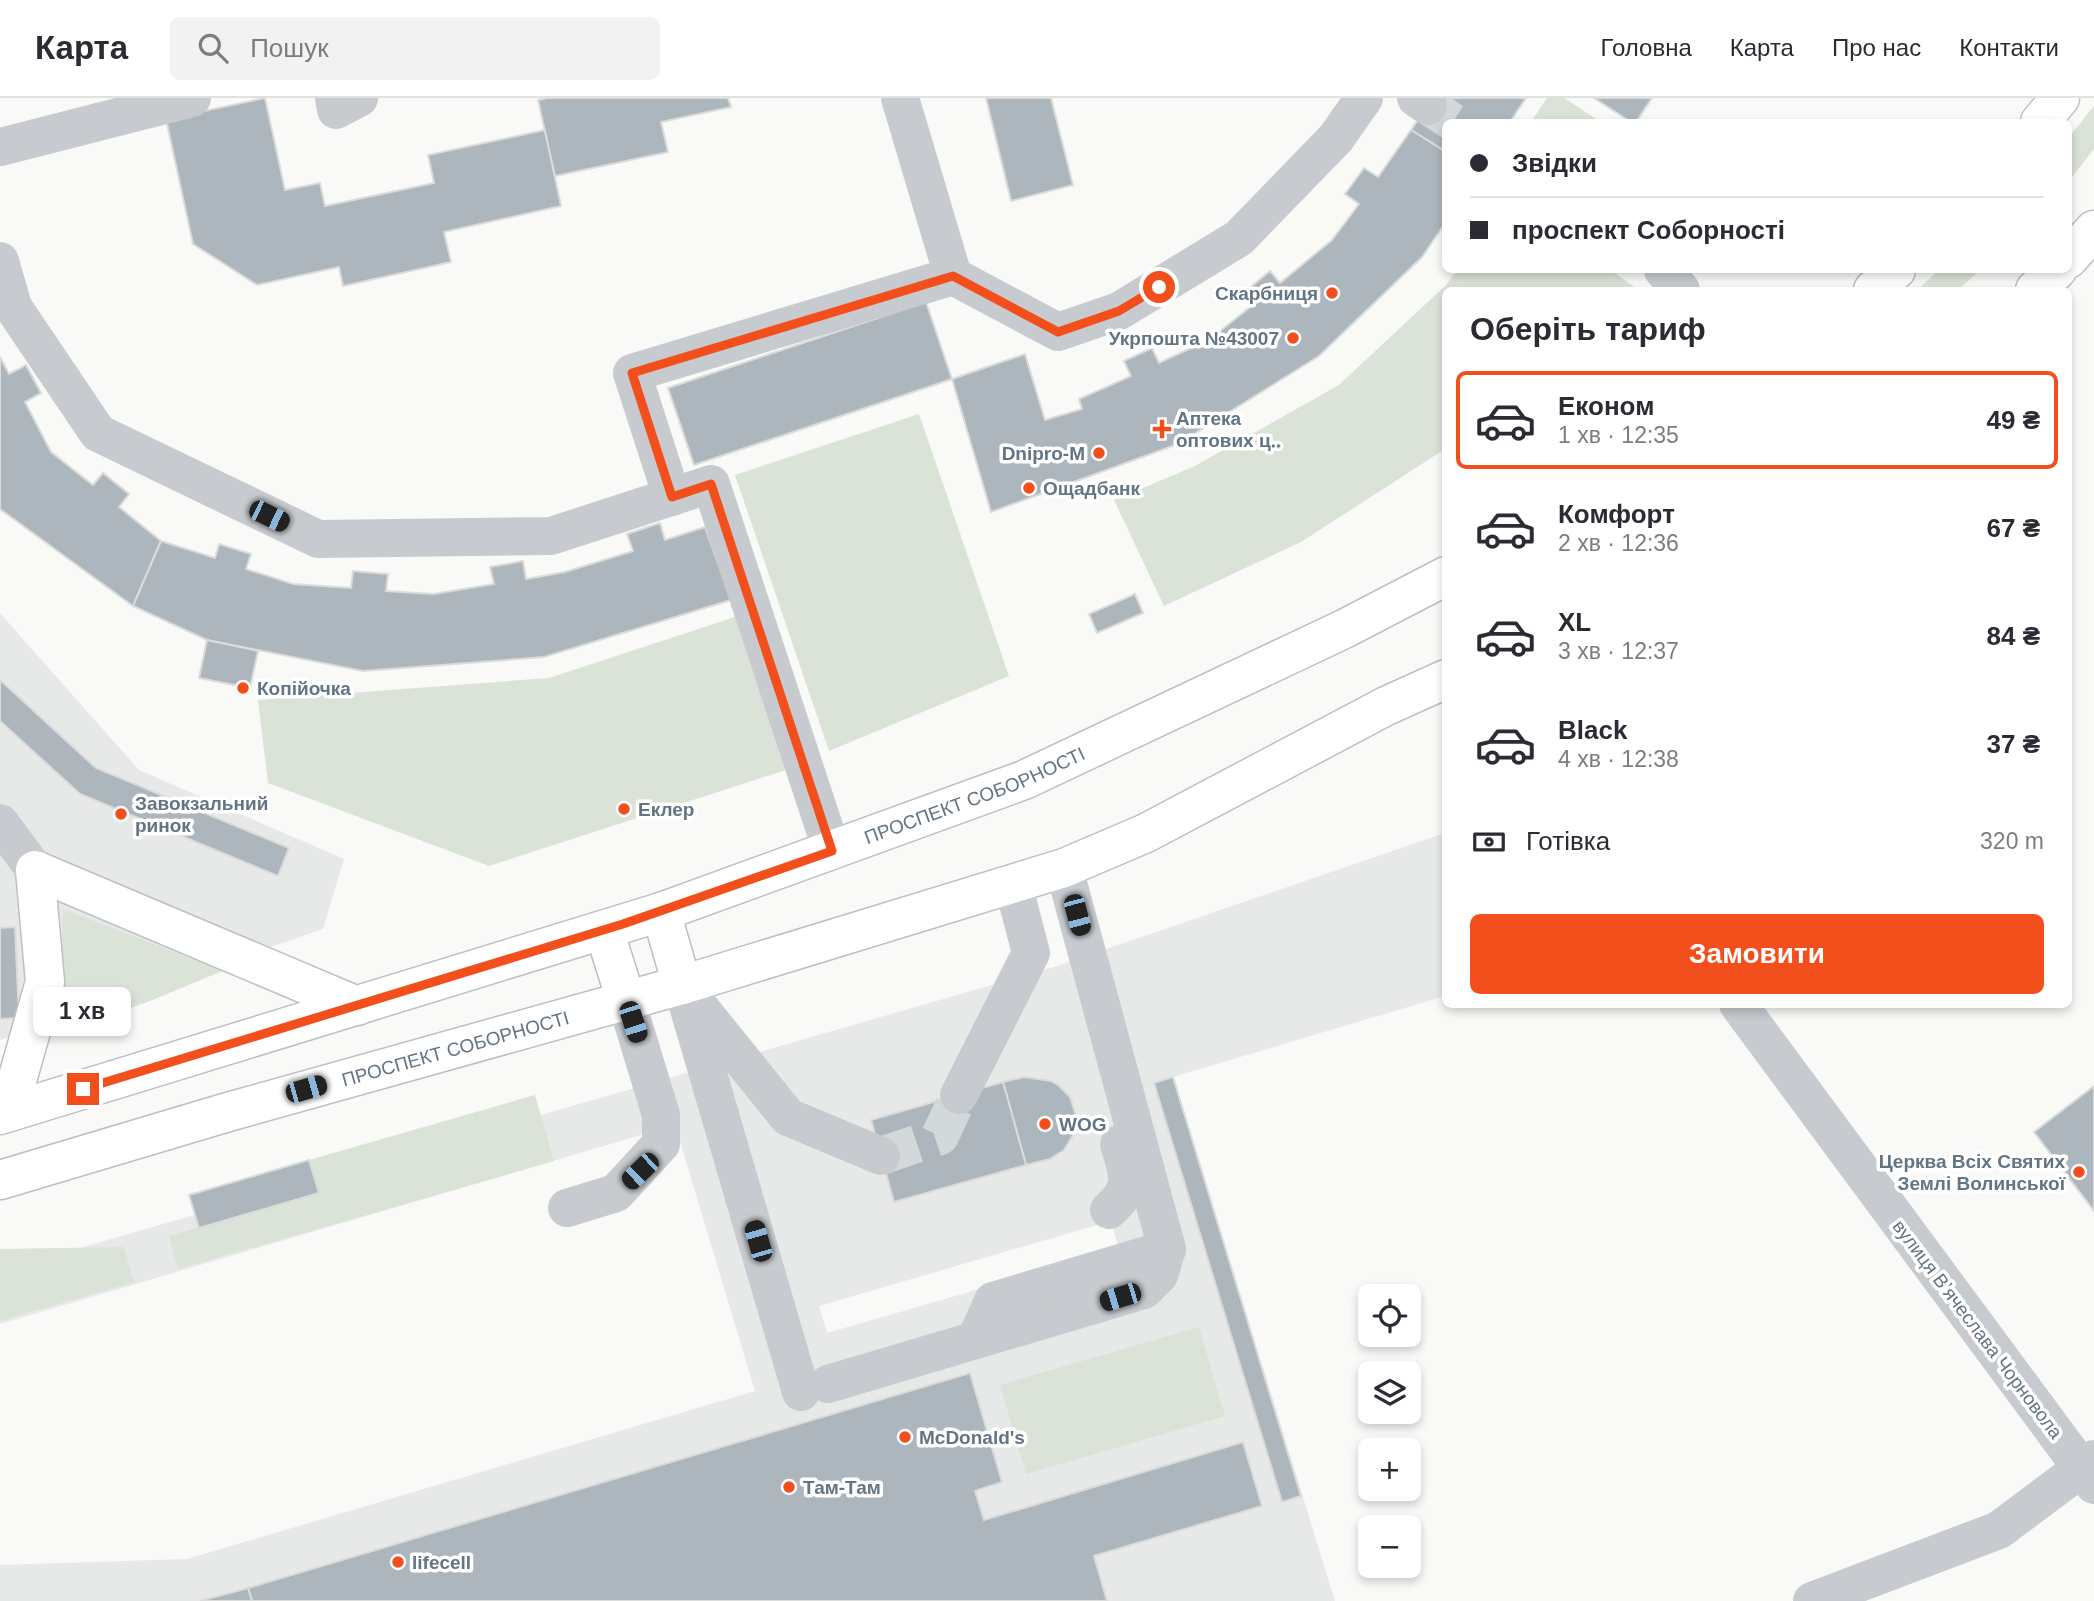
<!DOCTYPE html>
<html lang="uk">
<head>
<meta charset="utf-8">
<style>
	:root { --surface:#fff; --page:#f2f2f3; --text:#2b2b33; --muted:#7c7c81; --line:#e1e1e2; --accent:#f34f1d }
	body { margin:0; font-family:Helvetica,sans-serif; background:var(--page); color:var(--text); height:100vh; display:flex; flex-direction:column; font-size:26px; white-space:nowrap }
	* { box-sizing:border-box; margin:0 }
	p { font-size:23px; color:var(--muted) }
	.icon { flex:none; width:38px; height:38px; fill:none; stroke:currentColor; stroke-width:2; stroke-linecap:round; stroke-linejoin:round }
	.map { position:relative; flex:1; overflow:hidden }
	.panel { position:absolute; left:1442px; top:189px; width:630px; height:721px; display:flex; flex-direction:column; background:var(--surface); border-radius:10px; box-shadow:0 4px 10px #0003 }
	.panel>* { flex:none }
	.top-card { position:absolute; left:1442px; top:21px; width:630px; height:154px; border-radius:10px; box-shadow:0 4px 10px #0003; display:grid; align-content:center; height:154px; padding:0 28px; background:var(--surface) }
	.controls { position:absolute; left:1358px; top:1186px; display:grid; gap:14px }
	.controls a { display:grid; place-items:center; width:63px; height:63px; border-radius:10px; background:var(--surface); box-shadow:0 4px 10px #0003; font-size:35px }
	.end { position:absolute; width:32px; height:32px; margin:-16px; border:9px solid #f34f1d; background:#fff; box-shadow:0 0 0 4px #fff }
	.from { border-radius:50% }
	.bubble { position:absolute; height:49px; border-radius:10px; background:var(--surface); box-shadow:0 4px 10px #0003; font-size:23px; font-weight:700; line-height:49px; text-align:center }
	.car { position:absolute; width:21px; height:42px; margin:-21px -10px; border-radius:9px; box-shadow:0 0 5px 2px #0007; background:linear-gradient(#222 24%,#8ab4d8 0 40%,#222 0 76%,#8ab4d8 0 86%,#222 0) }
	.top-card b { display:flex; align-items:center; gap:24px; height:66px; font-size:26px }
	.top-card b+b { border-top:2px solid var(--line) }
	.top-card i { width:18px; height:18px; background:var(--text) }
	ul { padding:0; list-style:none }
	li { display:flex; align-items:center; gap:21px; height:98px; margin:0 14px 10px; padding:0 14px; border:4px solid transparent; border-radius:10px }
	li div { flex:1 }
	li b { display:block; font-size:26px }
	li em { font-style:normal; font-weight:700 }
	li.on { border-color:var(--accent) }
	li>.icon { width:63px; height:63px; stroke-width:1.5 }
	h2 { padding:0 28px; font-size:32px; line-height:84px }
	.pay { display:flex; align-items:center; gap:18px; height:77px; padding:0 28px; font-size:26px }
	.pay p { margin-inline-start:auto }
	.primary-button { display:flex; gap:14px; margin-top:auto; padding:14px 28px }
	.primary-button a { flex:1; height:80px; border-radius:10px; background:var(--accent); color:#fff; font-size:28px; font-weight:700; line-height:80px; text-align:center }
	header { display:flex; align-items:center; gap:42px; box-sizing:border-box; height:98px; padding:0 35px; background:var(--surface); border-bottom:2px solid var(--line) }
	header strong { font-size:33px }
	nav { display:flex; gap:38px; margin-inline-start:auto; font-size:24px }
	.search { width:490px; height:63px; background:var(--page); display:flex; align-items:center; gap:18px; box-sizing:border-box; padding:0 24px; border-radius:10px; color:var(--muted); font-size:26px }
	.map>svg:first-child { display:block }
	.built { fill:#e7e8e8; fill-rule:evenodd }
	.green { fill:#dbe2d7 }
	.building { fill:#adb6bd; stroke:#dbdbd9; stroke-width:2 }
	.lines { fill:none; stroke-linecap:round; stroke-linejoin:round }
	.minor-tunnel { stroke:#d3d8da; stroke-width:38; stroke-dasharray:38 19; stroke-linecap:butt }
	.major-casing { stroke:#bcc0c4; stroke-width:41 }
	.minor { stroke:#c7cbcf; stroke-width:38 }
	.major { stroke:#fff; stroke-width:38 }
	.route { stroke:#f34f1d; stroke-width:9 }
	.poi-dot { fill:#f34f1d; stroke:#fff; stroke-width:2.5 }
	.labels { text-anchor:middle; stroke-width:7; stroke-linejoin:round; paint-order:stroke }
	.poi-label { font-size:19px; font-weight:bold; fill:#627585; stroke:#fff; text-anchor:start }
	.street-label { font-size:19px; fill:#627585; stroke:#fff }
</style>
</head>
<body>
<header>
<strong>Карта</strong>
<div class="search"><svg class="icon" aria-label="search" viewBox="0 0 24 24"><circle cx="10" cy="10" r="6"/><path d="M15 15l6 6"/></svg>Пошук</div>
<nav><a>Головна</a><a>Карта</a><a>Про нас</a><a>Контакти</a></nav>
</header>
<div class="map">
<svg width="2094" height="1503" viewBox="0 0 2094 1503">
	<rect width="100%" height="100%" fill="#f9f9f7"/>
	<g class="built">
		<polygon points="0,515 139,672 344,761 323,831 0,942"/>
		<path d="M1445,735v163l-272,81 162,524h-1335v-36l187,-6 568,-168 -80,-266 -675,199v-53l1054,-304zM1111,1123l8,28 -292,84 -8,-27z"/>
	</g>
	<g class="green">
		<polygon points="1547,0 1564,0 1601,24 1531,24"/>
		<polygon points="2094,8 2094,51 2069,83 2069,39"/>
		<polygon points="1457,172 1611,172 1638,192 1446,192 1445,351 1301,444 1164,508 1114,402 1193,369 1339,287 1446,187"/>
		<polygon points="1939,172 1980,172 1958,192 1917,192"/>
		<polygon points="919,316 1009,578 829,653 735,377"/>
		<polygon points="735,519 786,672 489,768 268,685 258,602 549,580"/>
		<path d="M63,811l160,62c-42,16 -86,38 -129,48 -14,3 -31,3 -40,-10l8,-48z"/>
		<polygon points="535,997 554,1063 178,1171 169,1138 319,1095 309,1062"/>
		<polygon points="124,1149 134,1184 0,1223 0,1151"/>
		<polygon points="1199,1229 1225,1318 1026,1376 1000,1287"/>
	</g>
	<g class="building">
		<polygon points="265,0 285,92 320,85 325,108 434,85 428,57 545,32 561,108 444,134 451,164 343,188 339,169 257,187 193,146 166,21"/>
		<polygon points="548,0 728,0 731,9 661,24 668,54 555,78 538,2"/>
		<polygon points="986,0 1051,0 1073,87 1011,103"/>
		<polygon points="1433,0 1526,0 1510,24 1446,24 1446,54 1411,32"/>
		<polygon points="1594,0 1652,0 1636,24 1631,24"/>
		<polygon points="1411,32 1446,54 1446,124 1422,159 1319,258 1178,346 991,414 952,281 1025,256 1045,322 1082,311 1079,301 1131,278 1124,263 1152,250 1159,265 1209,242 1255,205 1246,193 1270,173 1280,185 1332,142 1359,106 1345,96 1364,70 1378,79"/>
		<polygon points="926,204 952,281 694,367 668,290"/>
		<polygon points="0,259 9,276 26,267 41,295 25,304 51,354 93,387 103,375 129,396 119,409 161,443 133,508 0,411"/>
		<polygon points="660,425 665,442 705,429 731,502 544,559 363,573 207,542 133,508 161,443 215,460 219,446 251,456 246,471 293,486 351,490 353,473 388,476 386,493 434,496 494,486 490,469 523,463 526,481 565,474 633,453 627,436"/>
		<polygon points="1135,496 1143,515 1097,535 1089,516"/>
		<polygon points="207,542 258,553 250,590 199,580"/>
		<polygon points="0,582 96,670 289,750 278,778 80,696 0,623"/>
		<polygon points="15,829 19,920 0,921 0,830"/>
		<polygon points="1025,979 1051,983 1058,987 1070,999 1076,1018 1075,1034 1064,1052 1050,1061 1026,1067 1003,984"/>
		<polygon points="1173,979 1301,1398 1282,1404 1154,985"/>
		<polygon points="1003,984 1026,1067 894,1104 871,1022"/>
		<polygon points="2094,988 2094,1113 2034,1034"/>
		<polygon points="309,1062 319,1095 199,1130 189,1097"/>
		<polygon points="970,1275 1002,1384 975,1393 984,1422 1243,1344 1262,1408 1094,1458 1107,1503 252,1503 248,1490"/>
		<polygon points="248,1490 252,1503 200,1503"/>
	</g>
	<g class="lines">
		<g class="minor-tunnel">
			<polyline points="1428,8 1453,24"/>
			<polyline points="881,1058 940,1038 959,997"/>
		</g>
		<defs>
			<g id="major">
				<polyline points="2040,24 2060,0"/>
				<polyline points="2068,161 2094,132"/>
				<polyline points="1873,192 1896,172"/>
				<polyline points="2035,192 2057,172"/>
				<polyline points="661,814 682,887"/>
				<polyline points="604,832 626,902"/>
				<polyline points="8,1014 45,884 35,772 357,908"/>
				<path id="s1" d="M0,1017l661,-203 363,-132 320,-151 102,-53"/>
				<path id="s2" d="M0,1082l228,-68 454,-127 382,-117 82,-35 240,-127 60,-27"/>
			</g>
		</defs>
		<use href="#major" class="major-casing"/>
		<g class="minor">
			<polyline points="334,0 336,12 359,0"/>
			<polyline points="1416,0 1428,8"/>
			<polyline points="0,49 192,0"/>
			<polyline points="0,163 13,209 98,335 318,441 551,438 711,386 832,753"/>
			<polyline points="1663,172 1681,192"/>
			<polyline points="953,178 1058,234 1119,213 1239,140 1336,40 1364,0"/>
			<polyline points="672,399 632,275 953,178 900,0"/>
			<polyline points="0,725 35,772"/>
			<polyline points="682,887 801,1294"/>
			<polyline points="696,905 788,1019 881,1058"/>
			<polyline points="1738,906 2094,1387"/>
			<polyline points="959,997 1031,855 1013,786"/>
			<polyline points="567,1110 616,1095 661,1046 661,1017 626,902"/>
			<path d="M1109,1112c26,-23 19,-36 10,-66"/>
			<polyline points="976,1241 993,1203 1167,1151"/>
			<polyline points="828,1286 1144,1192 1159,1177 1167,1151 1064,770"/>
			<polyline points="1812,1503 1999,1432 2094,1361"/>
		</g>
		<use href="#major" class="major"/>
	</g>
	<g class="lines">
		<polyline class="route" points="83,991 623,826 832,753 711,386 672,399 632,275 953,178 1058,234 1119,213 1159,189"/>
	</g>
	<g class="poi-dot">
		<circle cx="1332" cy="195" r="7"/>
		<circle cx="1293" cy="240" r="7"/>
		<path d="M1158.5 320.5h7v7h7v7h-7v7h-7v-7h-7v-7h7z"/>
		<circle cx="1099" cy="355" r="7"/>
		<circle cx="1029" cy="390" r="7"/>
		<circle cx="243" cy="590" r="7"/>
		<circle cx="624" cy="711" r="7"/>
		<circle cx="121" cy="716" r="7"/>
		<circle cx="1045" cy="1026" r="7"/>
		<circle cx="2079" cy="1074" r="7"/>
		<circle cx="905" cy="1339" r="7"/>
		<circle cx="789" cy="1389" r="7"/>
		<circle cx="398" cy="1464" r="7"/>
	</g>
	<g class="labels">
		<g class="poi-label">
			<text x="1318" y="202" text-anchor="end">Скарбниця</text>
			<text x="1279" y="247" text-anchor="end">Укрпошта №43007</text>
			<text x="1176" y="327">Аптека<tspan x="1176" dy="22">оптових ц‥</tspan></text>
			<text x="1085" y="362" text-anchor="end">Dnipro-M</text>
			<text x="1043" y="397">Ощадбанк</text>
			<text x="257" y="597">Копійочка</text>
			<text x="135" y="712">Завокзальний<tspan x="135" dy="22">ринок</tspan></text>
			<text x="638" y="718">Еклер</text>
			<text x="1059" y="1033">WOG</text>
			<text x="2065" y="1070" text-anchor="end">Церква Всіх Святих<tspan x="2065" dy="22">Землі Волинської</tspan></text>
			<text x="919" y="1346">McDonald's</text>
			<text x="803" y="1396">Там-Там</text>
			<text x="412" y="1471">lifecell</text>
		</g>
		<g class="street-label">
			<text dy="7" stroke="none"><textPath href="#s1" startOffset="1026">ПРОСПЕКТ СОБОРНОСТІ</textPath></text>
			<text dy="7" stroke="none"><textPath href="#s2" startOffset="474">ПРОСПЕКТ СОБОРНОСТІ</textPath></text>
			<text transform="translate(1978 1231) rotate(53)" y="7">вулиця Вʼячеслава Чорновола</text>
		</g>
	</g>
</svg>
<div class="controls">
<a><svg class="icon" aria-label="locate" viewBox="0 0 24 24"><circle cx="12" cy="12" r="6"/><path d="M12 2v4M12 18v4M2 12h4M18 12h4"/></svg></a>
<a><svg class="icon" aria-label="layers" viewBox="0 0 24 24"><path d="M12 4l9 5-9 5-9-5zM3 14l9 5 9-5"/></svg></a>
<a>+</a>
<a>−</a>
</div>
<i class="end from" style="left:1159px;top:189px"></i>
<i class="end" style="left:83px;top:991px"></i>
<div class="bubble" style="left:33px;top:889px;width:98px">1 хв</div>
<i class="car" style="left:269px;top:418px;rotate:116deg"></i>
<i class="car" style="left:1077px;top:817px;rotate:165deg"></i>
<i class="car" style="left:633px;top:924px;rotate:162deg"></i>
<i class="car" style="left:306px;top:991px;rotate:74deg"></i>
<i class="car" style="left:640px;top:1073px;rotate:226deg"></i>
<i class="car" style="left:758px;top:1143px;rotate:344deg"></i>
<i class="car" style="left:1120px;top:1199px;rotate:253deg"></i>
<div class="top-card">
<b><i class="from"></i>Звідки</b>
<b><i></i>проспект Соборності</b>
</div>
<section class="panel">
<h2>Оберіть тариф</h2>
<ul>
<li class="on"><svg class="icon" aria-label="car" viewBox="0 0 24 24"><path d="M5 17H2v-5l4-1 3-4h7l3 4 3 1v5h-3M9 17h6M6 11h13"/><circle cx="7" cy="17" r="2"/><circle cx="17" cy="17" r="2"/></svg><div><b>Економ</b><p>1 хв · 12:35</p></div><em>49 ₴</em></li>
<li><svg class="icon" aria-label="car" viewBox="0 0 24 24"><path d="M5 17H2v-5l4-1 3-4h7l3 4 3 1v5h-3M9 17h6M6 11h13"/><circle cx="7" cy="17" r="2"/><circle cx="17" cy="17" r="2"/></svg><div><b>Комфорт</b><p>2 хв · 12:36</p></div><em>67 ₴</em></li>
<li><svg class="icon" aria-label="car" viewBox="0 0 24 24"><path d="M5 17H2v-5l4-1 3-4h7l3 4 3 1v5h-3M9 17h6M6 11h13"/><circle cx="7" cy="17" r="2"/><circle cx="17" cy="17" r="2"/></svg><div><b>XL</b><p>3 хв · 12:37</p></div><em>84 ₴</em></li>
<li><svg class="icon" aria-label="car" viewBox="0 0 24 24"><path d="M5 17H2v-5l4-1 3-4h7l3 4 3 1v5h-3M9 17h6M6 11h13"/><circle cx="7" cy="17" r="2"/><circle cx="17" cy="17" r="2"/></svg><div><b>Black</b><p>4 хв · 12:38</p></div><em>37 ₴</em></li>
</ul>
<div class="pay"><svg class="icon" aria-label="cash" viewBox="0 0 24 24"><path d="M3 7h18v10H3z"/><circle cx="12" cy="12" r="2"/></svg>Готівка<p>320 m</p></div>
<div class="primary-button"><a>Замовити</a></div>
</section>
</div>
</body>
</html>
